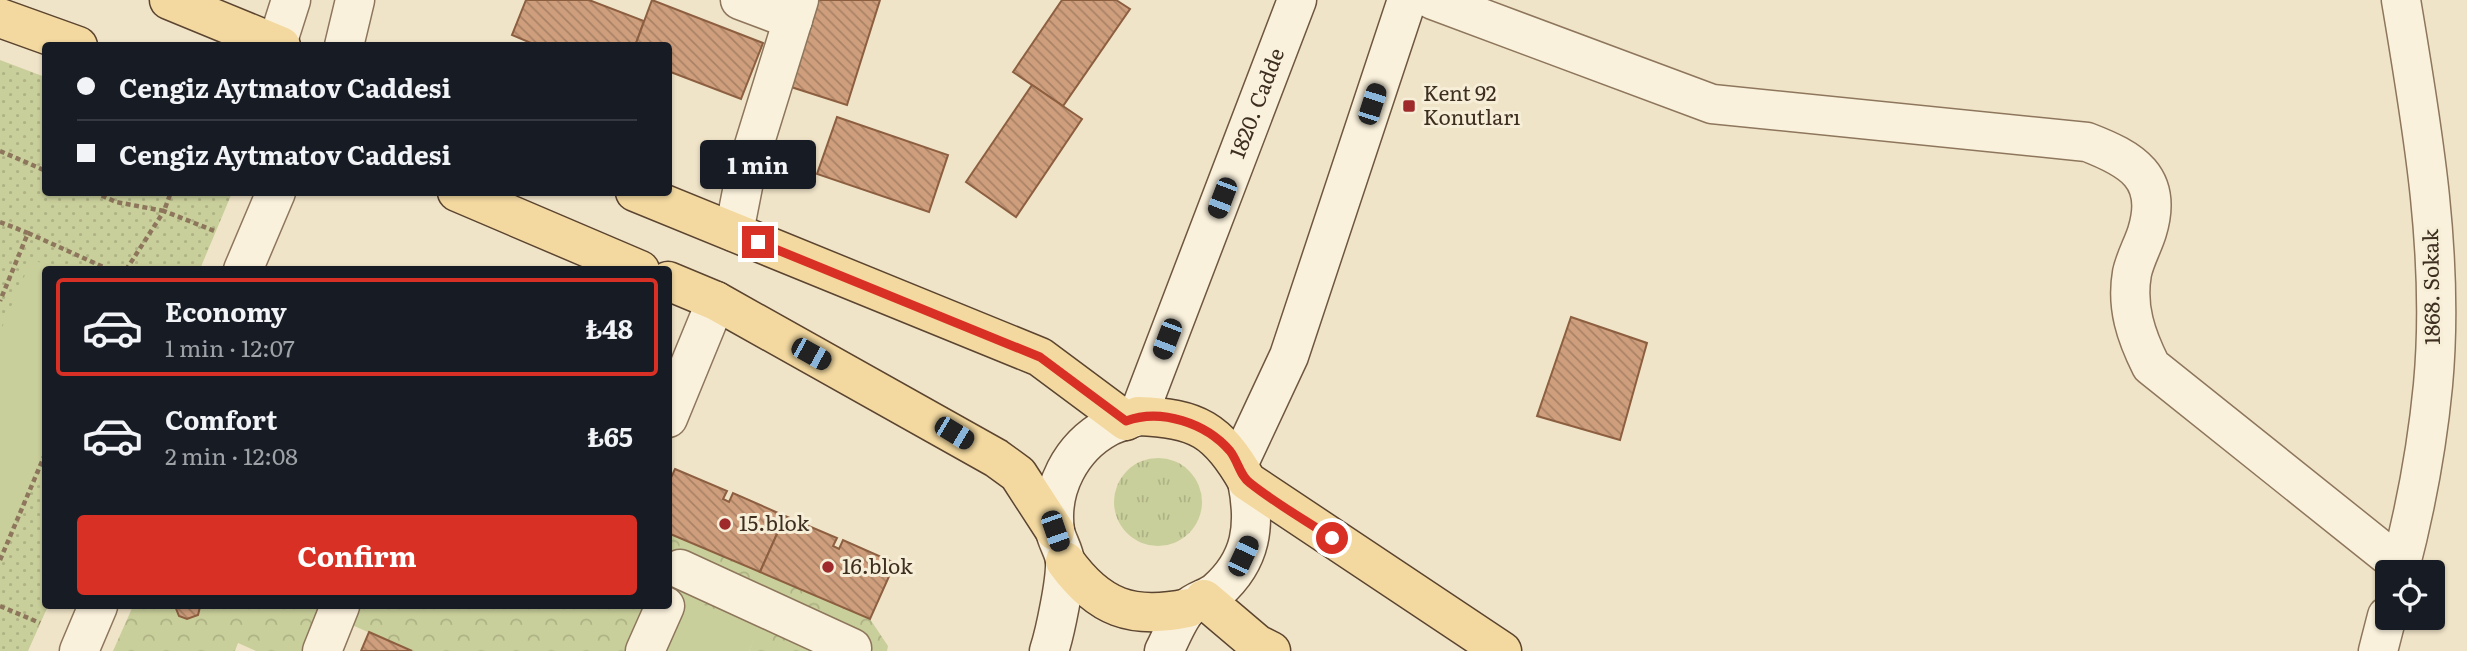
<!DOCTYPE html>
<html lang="en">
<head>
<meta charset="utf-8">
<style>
	:root { --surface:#171b24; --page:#242831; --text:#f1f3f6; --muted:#9ea1a6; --line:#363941; --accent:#d93025 }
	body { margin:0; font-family:Literata,serif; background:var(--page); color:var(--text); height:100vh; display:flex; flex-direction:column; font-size:26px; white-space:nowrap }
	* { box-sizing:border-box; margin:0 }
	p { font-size:23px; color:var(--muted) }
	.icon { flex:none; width:38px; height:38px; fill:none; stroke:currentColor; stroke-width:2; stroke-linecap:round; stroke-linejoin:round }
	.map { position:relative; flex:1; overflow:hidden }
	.panel { position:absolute; left:42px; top:266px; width:630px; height:343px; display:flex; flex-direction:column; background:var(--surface); border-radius:7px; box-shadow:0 2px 5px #0004 }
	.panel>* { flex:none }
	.guide { position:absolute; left:42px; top:42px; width:630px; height:154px; border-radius:7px; box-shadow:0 2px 5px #0004; display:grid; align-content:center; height:154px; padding:0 35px; background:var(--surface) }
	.controls { position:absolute; left:2375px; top:560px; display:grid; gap:14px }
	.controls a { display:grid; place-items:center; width:70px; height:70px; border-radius:7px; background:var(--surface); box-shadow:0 2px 5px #0004; font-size:35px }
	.end { position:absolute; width:32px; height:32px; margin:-16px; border:9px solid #d93025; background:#fff; box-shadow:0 0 0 4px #fff }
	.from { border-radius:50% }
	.bubble { position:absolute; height:49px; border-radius:7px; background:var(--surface); box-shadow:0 2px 5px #0004; font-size:23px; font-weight:700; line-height:49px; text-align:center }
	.car { position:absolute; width:21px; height:42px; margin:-21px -10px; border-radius:9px; box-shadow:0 0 5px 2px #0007; background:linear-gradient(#222 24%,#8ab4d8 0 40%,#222 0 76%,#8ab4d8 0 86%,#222 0) }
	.guide b { display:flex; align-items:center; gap:24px; height:66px; font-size:26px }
	.guide b+b { border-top:2px solid var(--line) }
	.guide i { width:18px; height:18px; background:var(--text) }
	ul { padding:12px 0 0; list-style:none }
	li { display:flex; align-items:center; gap:21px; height:98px; margin:0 14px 10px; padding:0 21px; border:4px solid transparent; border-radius:7px }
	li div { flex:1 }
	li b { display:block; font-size:26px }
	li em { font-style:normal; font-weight:700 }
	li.on { border-color:var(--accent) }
	li>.icon { width:63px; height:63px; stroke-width:1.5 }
	.action { display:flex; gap:14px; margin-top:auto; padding:14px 35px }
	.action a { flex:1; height:80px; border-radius:7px; background:var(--accent); color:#fff; font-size:28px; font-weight:700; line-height:80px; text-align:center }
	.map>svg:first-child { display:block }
	.grass { fill:url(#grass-tufts) }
	.forest { fill:url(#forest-crowns) }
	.park { fill:url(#park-dots) }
	.pitch { fill:#c9cf9b }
	.building { fill:url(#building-back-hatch); stroke:#8d5f41; stroke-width:2 }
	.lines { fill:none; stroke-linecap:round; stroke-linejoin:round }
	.minor-casing { stroke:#8d765c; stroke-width:41 }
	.tertiary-casing { stroke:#8d765c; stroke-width:41 }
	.secondary-casing { stroke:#6f573f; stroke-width:41 }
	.primary-casing { stroke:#5b4430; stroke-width:41 }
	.path { stroke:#8d765c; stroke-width:4.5; stroke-dasharray:5 3.5; stroke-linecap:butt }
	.minor { stroke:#faf1dc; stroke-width:38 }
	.tertiary { stroke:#faf1dc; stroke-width:38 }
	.secondary { stroke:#faf1dc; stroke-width:38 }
	.primary { stroke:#f3d9a0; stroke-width:38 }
	.route { stroke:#d93025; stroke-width:9 }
	.poi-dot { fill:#9e2a2b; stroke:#f7eed8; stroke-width:2.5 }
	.labels { text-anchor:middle; stroke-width:6; stroke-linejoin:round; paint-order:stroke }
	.poi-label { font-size:21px; fill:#3d2e20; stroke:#f7eed8; text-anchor:start }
	.street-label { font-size:21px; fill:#3d2e20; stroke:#f7eed8 }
</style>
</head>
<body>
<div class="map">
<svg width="2467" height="651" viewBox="0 0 2467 651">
	<defs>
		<pattern id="grass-tufts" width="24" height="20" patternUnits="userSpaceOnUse" patternTransform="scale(1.75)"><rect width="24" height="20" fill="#c9cf9b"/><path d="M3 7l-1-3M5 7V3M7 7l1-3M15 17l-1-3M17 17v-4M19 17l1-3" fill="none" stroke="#aeb285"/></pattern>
		<pattern id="forest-crowns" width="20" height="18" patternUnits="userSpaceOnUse" patternTransform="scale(1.75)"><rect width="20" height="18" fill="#c9cf9b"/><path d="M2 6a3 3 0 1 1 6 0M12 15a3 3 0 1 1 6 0" fill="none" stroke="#aeb285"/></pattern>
		<pattern id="park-dots" width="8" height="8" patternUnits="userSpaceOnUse" patternTransform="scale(1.75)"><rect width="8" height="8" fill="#c9cf9b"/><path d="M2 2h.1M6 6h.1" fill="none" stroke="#aeb285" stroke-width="1.8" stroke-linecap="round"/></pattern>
		<pattern id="building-back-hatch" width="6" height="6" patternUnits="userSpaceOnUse" patternTransform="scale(1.75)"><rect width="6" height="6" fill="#cf9f7d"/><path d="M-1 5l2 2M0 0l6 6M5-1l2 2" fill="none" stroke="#a98266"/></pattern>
	</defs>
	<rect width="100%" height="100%" fill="#f0e4c8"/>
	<circle class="grass" cx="1158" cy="502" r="44"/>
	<g class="forest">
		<polygon points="669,533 870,619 888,646 887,651 749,651 758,629 669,599"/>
		<polygon points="133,606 175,606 179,616 187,619 198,615 200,606 665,606 645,651 411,651 336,618 322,651 256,651 238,643 235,651 113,651"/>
	</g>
	<polygon class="park" points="0,60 45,77 46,192 232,193 200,269 46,270 48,606 28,651 0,651"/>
	<g class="pitch">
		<polygon points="32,259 55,269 46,270 45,449 4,553 0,551 0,332"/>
		<polygon points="672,591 759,629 749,651 645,651"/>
	</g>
	<g class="building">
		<polygon points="526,0 589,0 644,21 635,46 538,46 512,35"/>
		<polygon points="652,0 763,43 741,99 668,71 668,46 635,46"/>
		<polygon points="816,0 880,0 847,105 788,86"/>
		<polygon points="1062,0 1116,0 1130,9 1063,106 1013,72"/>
		<polygon points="1032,85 1082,119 1016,217 966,182"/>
		<polygon points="837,117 948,155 929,212 817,174"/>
		<polygon points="1571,317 1647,343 1620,440 1537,416"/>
		<polygon points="675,469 727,491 723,499 729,502 733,493 785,516 760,572 668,533 668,484"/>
		<polygon points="785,516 837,538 833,546 839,549 843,540 895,563 870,619 760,572"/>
		<polygon points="175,606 200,606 200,607 198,615 187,619 179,616"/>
		<polygon points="369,632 412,651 361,651"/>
	</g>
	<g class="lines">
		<defs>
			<g id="minor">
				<polyline points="740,0 793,20"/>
				<path d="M1433,0l279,104 375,38c44,17 77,35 60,90 -4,13 -12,27 -15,41 -6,34 4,63 19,93l250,200"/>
				<polyline points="734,232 746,171 799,0"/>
				<polyline points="243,270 276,192"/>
				<polyline points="668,418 716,301"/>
				<polyline points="680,569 852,648 851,651"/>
				<path d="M2399,572c16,-61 28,-124 34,-187 12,-128 -11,-260 -32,-385"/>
				<polyline points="79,651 98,606"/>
				<polyline points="322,651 340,606"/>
				<polyline points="645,651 665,606"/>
				<polyline points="2378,651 2387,616"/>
			</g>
			<g id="tertiary">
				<polyline points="277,44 291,0"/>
				<polyline points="344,46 355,0"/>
			</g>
			<g id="secondary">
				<polyline points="1238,465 1289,356 1407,0"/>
				<path id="s1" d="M1049,651c6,-18 17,-71 16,-90 -1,-10 -8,-20 -10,-30 -6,-42 16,-84 53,-104 9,-5 20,-7 30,-11l159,-416"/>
				<path d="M1164,651c7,-13 14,-33 24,-43 8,-8 21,-10 29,-17 35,-31 39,-66 30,-110"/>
			</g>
			<g id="primary">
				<polyline points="169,0 281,46"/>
				<polyline points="0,18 78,46"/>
				<polyline points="457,192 640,270"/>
				<polyline points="635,192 1040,357 1126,421"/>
				<polyline points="668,281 716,301 996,458 1018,474 1055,531"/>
				<path d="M1138,416c59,2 80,14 109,65l255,170"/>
				<path d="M1065,561c34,47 67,59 123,47"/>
				<polyline points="1204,599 1257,644 1271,651"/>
			</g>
		</defs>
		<use href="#minor" class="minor-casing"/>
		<use href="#tertiary" class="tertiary-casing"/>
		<use href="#secondary" class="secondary-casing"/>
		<use href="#primary" class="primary-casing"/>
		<g class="path">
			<polyline points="0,151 46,171"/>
			<polyline points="94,192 116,202 164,211 171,192"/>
			<polyline points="0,222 28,233 0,301"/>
			<polyline points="28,233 110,270"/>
			<polyline points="126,270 164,211 217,232"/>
			<polyline points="0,560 46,452"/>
			<polyline points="0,606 40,623"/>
		</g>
		<use href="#minor" class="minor"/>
		<use href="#tertiary" class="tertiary"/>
		<use href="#secondary" class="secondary"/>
		<use href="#primary" class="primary"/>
	</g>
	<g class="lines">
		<path class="route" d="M758,242l282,115 86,64c35,-13 80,2 104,30 8,10 10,25 20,32 25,20 55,37 82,55"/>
	</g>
	<g class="poi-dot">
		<rect x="1402" y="99" width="14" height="14" rx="3.5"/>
		<circle cx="725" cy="524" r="7"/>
		<circle cx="828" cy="567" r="7"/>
	</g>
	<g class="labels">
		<g class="poi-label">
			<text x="1423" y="101">Kent 92<tspan x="1423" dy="24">Konutları</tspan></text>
			<text x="739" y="531">15.blok</text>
			<text x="842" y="574">16.blok</text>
		</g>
		<g class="street-label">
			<text dy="7" stroke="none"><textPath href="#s1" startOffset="614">1820. Cadde</textPath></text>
			<text transform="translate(2432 287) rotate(-91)" y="7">1868. Sokak</text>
		</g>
	</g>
</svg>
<div class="controls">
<a><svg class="icon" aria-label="locate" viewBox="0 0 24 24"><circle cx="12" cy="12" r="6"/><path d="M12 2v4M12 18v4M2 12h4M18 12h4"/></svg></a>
</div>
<i class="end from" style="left:1332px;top:538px"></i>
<i class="end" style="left:758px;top:242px"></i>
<div class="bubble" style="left:700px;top:140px;width:116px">1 min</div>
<i class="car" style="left:1372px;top:104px;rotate:18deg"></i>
<i class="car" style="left:1222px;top:198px;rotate:201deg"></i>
<i class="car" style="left:1167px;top:339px;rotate:201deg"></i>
<i class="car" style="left:811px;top:354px;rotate:119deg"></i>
<i class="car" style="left:954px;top:433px;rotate:121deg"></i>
<i class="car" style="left:1055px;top:531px;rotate:161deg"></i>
<i class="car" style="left:1243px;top:556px;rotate:25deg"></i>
<div class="guide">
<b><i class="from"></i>Cengiz Aytmatov Caddesi</b>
<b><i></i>Cengiz Aytmatov Caddesi</b>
</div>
<section class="panel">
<ul>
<li class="on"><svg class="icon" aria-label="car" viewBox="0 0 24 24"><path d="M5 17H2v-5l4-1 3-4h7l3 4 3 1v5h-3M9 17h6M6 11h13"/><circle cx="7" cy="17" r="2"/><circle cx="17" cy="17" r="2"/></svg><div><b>Economy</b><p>1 min · 12:07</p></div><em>₺48</em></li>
<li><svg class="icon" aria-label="car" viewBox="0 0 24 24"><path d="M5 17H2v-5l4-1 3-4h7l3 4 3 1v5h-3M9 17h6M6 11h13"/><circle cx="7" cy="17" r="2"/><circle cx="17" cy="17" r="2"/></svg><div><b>Comfort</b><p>2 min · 12:08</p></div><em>₺65</em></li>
</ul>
<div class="action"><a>Confirm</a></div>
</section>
</div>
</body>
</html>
